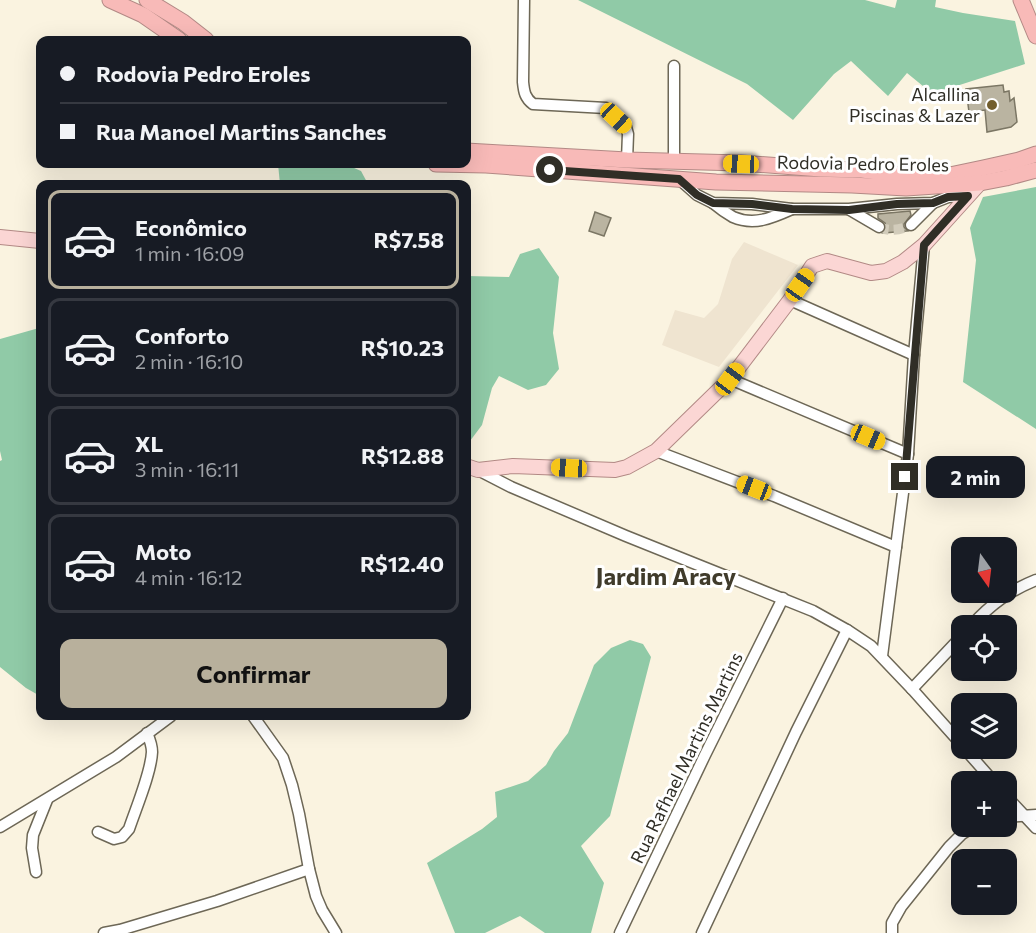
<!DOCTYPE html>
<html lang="pt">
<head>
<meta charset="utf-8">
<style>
	:root { --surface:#171b24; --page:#242831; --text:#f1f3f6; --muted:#9ea1a6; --line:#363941; --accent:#b8b09c }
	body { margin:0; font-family:Commissioner,sans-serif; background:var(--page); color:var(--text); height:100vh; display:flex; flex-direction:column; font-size:22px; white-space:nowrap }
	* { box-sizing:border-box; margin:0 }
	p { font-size:20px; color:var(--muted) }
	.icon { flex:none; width:33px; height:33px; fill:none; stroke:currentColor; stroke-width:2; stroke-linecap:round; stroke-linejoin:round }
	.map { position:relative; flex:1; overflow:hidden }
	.drawer { position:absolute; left:36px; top:180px; width:435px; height:540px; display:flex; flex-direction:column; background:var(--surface); border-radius:12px; box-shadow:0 6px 24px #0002 }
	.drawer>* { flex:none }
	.top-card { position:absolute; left:36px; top:36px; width:435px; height:132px; border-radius:12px; box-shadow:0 6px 24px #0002; display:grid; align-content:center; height:132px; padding:0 24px; background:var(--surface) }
	.needle { width:39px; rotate:166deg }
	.controls { position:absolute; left:951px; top:537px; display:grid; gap:12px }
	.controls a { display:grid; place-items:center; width:66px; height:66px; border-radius:12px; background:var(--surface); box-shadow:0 6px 24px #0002; font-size:30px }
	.end { position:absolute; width:27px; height:27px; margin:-14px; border:8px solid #302e26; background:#fff; box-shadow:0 0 0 3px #fff }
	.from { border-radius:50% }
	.bubble { position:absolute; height:42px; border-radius:12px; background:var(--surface); box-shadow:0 6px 24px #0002; font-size:20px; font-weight:700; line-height:42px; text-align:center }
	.car { position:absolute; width:18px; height:36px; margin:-18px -9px; border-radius:8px; box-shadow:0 0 4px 2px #0007; background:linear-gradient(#f5c518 24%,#345 0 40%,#f5c518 0 76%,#345 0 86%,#f5c518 0) }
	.top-card b { display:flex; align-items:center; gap:21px; height:57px; font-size:22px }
	.top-card b+b { border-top:2px solid var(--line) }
	.top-card i { width:15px; height:15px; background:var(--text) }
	ul { padding:10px 0 0; list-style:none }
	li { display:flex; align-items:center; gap:18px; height:99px; margin:0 12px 9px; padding:0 12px; border:3px solid var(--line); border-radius:12px }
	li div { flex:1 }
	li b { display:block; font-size:22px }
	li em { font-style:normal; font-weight:700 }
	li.active { border-color:var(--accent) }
	li>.icon { width:54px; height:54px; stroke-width:1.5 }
	.action { display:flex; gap:12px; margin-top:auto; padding:12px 24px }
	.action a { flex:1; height:69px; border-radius:12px; background:var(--accent); color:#111; font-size:24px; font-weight:700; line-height:69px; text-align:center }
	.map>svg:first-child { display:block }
	.education { fill:#efe4d0 }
	.forest { fill:#90caa7 }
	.building { fill:#bab4a1; stroke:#7b7664; stroke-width:1.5 }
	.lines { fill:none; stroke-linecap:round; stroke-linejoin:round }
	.minor-tunnel { stroke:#d2ccbb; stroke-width:10; stroke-dasharray:10 5; stroke-linecap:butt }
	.minor-casing { stroke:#6d6756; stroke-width:13 }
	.major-casing { stroke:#b28985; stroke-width:16 }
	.highway-casing { stroke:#b28985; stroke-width:17 }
	.minor { stroke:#fff; stroke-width:10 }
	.major { stroke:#fbd6d4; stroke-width:14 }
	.highway { stroke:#f8bab8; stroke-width:15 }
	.route { stroke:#302e26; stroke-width:8 }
	.poi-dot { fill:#735f2e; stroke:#fff; stroke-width:2 }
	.labels { text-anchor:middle; stroke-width:6; stroke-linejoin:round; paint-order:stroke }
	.poi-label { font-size:18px; fill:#302e26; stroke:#fff; text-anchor:end }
	.street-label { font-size:18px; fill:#302e26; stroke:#fff }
	.district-label { font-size:24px; font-weight:bold; fill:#403b2b; stroke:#fff }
</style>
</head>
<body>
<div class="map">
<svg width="1036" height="933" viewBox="0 0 1036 933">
	<rect width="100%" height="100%" fill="#faf3e0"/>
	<polygon class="education" points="744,242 798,265 719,367 662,345 675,310 704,318 718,304 732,259"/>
	<g class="forest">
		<polygon points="578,0 865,0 895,8 897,0 936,0 935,7 963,13 1015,21 1025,64 944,90 929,91 907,73 888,96 851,61 834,74 793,120 747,84"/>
		<polygon points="278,164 345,164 361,171 368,184 280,184"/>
		<polygon points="1036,187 1036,429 963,382 976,260 970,228 983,197"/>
		<polygon points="539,248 559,277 553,333 559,369 546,385 528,390 499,376 492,388 482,425 467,445 467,276 509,277 520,254"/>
		<polygon points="39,328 40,349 40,696 26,688 0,667 0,461 2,460 0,451 0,339"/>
		<polygon points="630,640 643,644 651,657 610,816 581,846 604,883 591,933 545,933 520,916 485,933 455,933 427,863 482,829 497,817 495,792 528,781 546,765 554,751 568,733 594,665 611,648"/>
	</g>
	<g class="building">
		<polygon points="1003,85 1004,92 1009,91 1010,101 1014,98 1017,122 1011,127 987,132 985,110 969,112 966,89"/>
		<polygon points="910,211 911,215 904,224 904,227 908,231 883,233 886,230 886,226 885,223 878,218 878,214"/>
		<polygon points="595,212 611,218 604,236 589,231"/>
	</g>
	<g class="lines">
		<path class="minor-tunnel" d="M879,227c11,5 22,3 32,-2"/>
		<defs>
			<g id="minor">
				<path d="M524,0l-1,82c1,10 2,16 10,22l73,4 20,19 2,7 -1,26"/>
				<polyline points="674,66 674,161"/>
				<polyline points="679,179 697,195 713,203 752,204 792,209 849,209 897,204 933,203 948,197 968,196"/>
				<path d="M713,203c6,5 13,10 20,14 21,9 39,1 59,-8"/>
				<polyline points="850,210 879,227"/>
				<polyline points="911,225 933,203"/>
				<polyline points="790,300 914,355"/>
				<polyline points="730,379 908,454"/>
				<polyline points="656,451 774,496 896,547"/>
				<polyline points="478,470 511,487 626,536 813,611 847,630 871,646 912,689 962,745"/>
				<path d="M971,626c20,-22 38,-35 65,-46"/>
				<polyline points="882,656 908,454 914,355 924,245"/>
				<polyline points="912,689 962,636"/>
				<polyline points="253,716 283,758 292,785 299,814 309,869 316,896 322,910 336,933"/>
				<polyline points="964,748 994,782"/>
				<polyline points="1006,796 1036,828"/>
				<polyline points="1006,817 1036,815"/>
				<polyline points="0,827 116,757 171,716"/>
				<path d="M98,832l16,7 8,-2 7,-8c7,-21 22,-56 23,-77 0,-7 -2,-12 -5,-19"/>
				<polyline points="36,872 32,848 33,835 47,800"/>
				<polyline points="104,933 120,930 217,901 309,869"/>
				<polyline points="620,933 705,755 783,598"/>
				<polyline points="702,933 796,732 847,630"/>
				<polyline points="892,933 892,923 901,907 949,847 962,834 975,826"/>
			</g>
			<g id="major">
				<polyline points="0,237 40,241"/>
				<polyline points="466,466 478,470 513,466 615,470 627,467 656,451 730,379 790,300 812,266 827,261 871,273 886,271 903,262 924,245 980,183"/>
			</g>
			<g id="highway">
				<polyline points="110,0 143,15 179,40"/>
				<polyline points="147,0 183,22 206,40"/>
				<polyline points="1021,0 1036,36"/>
				<polyline points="466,151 627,160 741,163 821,169 862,170 901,175 945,176 983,168 1019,160 1036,154"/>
				<polyline points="436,164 486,165 716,182 852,185 906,188 980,183 1006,178 1036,170"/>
			</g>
		</defs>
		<use href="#minor" class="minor-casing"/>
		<use href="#major" class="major-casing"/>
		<use href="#highway" class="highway-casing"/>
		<use href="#minor" class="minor"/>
		<use href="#major" class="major"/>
		<use href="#highway" class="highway"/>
	</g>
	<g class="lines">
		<polyline class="route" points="550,170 679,179 697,195 713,203 752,204 792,209 849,210 897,204 933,203 948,197 968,196 924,245 905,477"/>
	</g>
	<circle class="poi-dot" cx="992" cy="105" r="6"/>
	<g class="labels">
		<g class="poi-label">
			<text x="980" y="101">Alcallina<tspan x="980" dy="21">Piscinas &amp; Lazer</tspan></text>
		</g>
		<g class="street-label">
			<text transform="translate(863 164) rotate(1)" y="6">Rodovia Pedro Eroles</text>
			<text transform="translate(687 758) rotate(-64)" y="6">Rua Rafhael Martins Martins</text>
		</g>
		<g class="district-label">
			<text x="666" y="585">Jardim Aracy</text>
		</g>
	</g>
</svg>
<div class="controls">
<a><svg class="needle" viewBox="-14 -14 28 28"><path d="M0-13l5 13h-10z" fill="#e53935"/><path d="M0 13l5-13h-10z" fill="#9ea1a6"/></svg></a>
<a><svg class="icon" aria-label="locate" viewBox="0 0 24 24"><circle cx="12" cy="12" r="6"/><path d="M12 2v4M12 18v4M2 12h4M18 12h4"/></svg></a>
<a><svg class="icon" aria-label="layers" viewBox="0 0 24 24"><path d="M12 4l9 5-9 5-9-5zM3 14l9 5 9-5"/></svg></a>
<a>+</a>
<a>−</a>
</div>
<i class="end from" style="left:550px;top:170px"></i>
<i class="end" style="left:905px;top:477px"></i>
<div class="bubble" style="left:926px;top:456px;width:99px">2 min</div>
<i class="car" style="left:616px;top:118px;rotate:133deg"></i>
<i class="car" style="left:741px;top:164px;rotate:272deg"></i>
<i class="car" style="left:800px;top:285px;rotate:35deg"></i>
<i class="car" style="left:730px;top:379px;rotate:37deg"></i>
<i class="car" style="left:868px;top:437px;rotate:113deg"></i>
<i class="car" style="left:569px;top:468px;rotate:273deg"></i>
<i class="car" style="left:754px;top:488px;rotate:291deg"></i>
<div class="top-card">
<b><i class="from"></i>Rodovia Pedro Eroles</b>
<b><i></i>Rua Manoel Martins Sanches</b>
</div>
<section class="drawer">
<ul>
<li class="active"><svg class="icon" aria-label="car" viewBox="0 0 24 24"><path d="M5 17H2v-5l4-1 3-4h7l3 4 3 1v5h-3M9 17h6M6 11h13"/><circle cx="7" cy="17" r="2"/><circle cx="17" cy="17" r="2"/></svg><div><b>Econômico</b><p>1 min · 16:09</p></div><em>R$7.58</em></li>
<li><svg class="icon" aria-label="car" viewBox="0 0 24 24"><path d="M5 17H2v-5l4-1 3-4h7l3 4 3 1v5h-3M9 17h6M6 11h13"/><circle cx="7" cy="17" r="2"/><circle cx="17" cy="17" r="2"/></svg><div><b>Conforto</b><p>2 min · 16:10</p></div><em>R$10.23</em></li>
<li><svg class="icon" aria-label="car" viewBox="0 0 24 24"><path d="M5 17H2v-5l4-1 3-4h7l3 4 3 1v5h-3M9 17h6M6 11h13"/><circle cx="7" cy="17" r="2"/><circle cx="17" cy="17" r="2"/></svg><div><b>XL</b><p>3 min · 16:11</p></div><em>R$12.88</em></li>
<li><svg class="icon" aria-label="car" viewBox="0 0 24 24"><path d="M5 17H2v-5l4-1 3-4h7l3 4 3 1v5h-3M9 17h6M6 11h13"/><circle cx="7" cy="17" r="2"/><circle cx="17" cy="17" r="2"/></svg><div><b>Moto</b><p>4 min · 16:12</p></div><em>R$12.40</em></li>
</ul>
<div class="action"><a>Confirmar</a></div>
</section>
</div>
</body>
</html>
